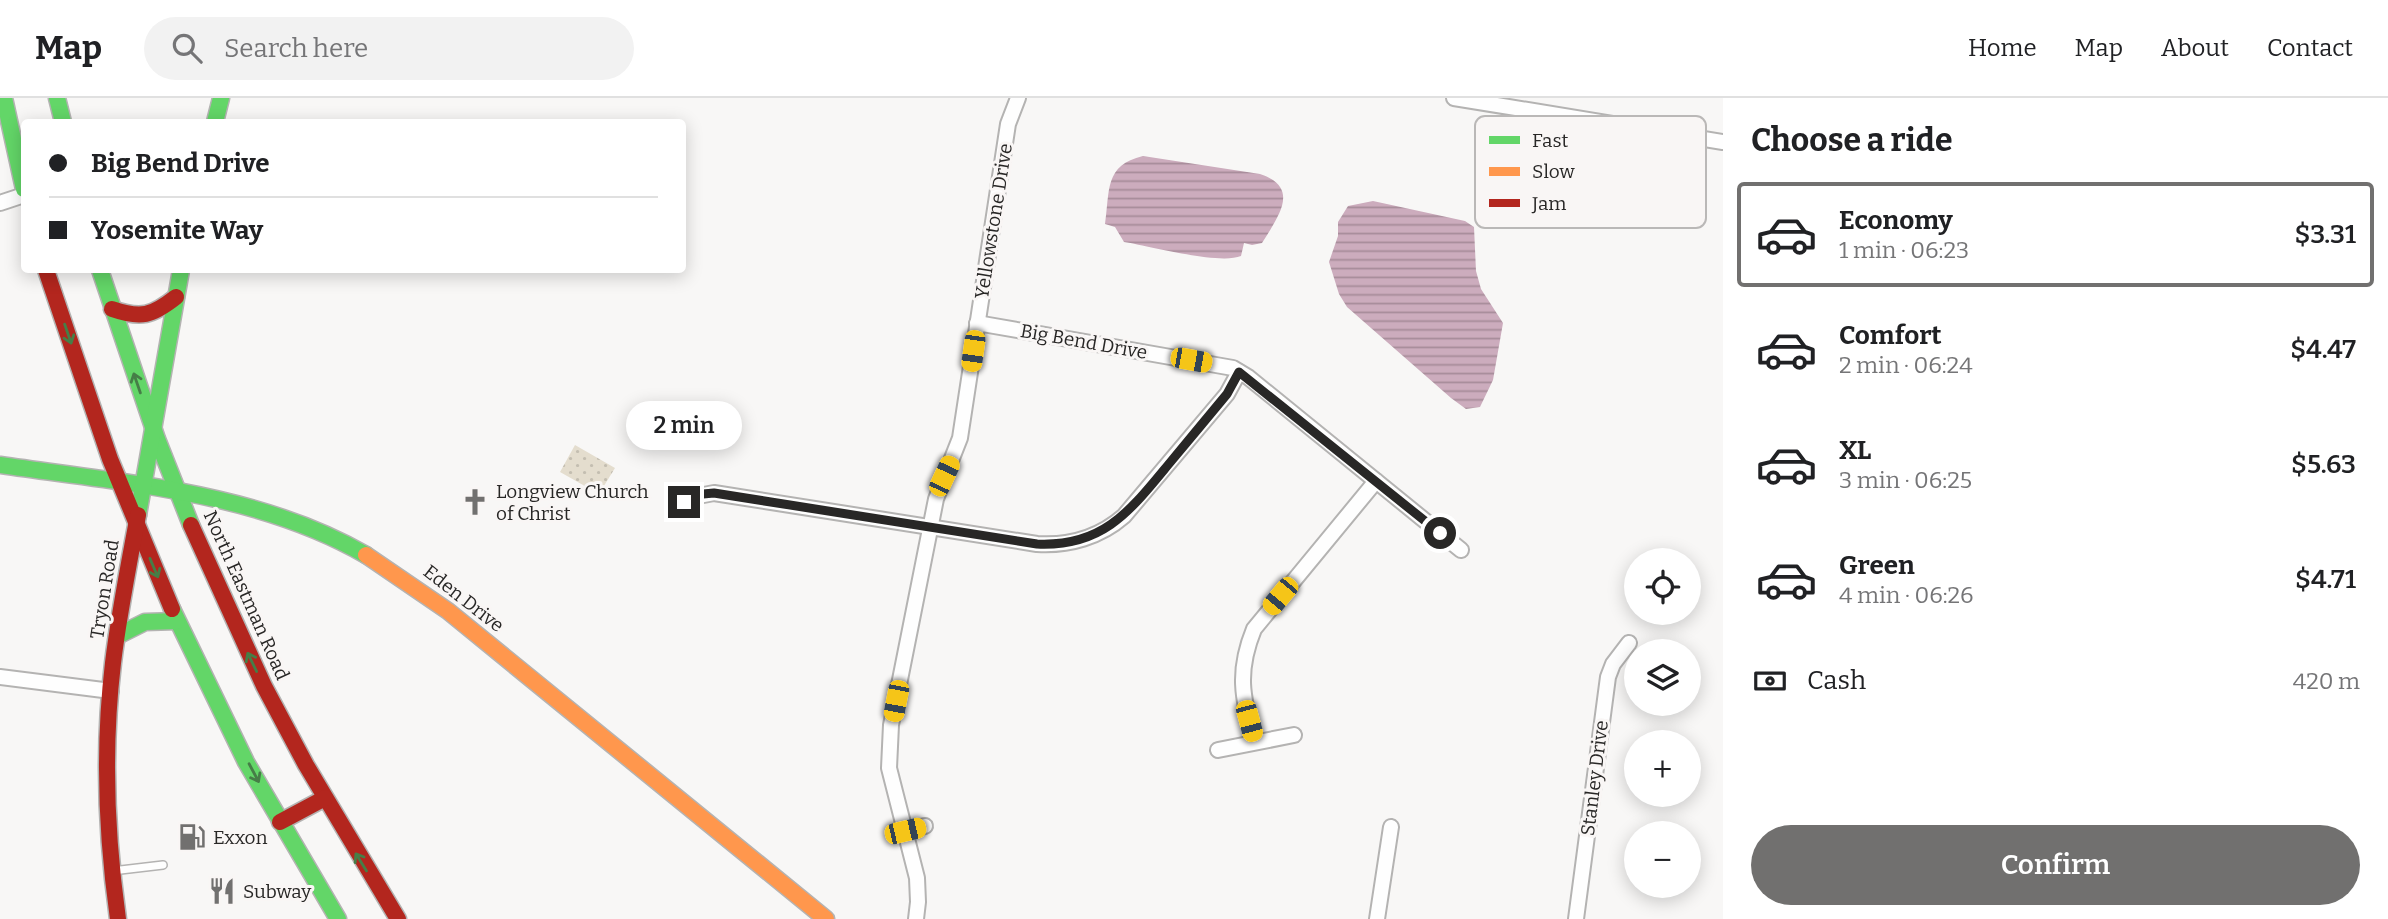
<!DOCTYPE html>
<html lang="en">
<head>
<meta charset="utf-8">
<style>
	:root { --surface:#fff; --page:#f2f2f2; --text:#202124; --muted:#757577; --line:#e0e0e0; --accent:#71706f }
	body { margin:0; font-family:Bitter,serif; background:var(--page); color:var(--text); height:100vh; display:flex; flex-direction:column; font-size:26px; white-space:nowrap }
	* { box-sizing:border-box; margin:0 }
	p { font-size:23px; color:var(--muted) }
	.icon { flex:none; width:38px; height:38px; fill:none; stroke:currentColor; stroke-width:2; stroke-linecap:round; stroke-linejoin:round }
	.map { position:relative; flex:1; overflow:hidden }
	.sheet { display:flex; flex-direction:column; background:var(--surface); width:665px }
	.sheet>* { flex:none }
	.top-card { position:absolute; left:21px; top:21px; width:665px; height:154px; border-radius:7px; box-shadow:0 4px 18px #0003; display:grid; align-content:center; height:154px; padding:0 28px; background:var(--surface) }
	.controls { position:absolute; left:1624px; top:450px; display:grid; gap:14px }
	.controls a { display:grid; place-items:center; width:77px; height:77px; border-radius:50%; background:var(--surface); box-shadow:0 4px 18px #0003; font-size:35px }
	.end { position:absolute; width:32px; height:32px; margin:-16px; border:9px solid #282726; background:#fff; box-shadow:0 0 0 4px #fff }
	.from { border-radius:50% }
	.bubble { position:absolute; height:49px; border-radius:24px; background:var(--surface); box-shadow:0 4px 18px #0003; font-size:23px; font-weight:600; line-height:49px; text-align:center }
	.car { position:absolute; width:21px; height:42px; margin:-21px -10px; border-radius:9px; box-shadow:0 0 5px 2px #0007; background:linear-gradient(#f5c518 24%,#345 0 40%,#f5c518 0 76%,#345 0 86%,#f5c518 0) }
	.top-card b { display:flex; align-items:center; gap:24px; height:66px; font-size:26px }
	.top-card b+b { border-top:2px solid var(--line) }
	.top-card i { width:18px; height:18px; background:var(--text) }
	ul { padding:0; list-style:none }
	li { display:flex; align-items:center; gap:21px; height:105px; margin:0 14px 10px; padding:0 14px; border:4px solid transparent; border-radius:7px }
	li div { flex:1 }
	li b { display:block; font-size:26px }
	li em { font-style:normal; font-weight:600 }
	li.selected { border-color:var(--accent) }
	li>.icon { width:63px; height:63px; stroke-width:1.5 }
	h2 { padding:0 28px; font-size:32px; line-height:84px }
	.pay { display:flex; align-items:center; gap:18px; height:77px; padding:0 28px; font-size:26px }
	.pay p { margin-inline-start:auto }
	.action { display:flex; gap:14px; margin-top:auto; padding:14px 28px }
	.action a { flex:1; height:80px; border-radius:42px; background:var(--accent); color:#fff; font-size:28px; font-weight:600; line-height:80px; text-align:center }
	header { display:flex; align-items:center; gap:42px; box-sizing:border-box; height:98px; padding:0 35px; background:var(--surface); border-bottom:2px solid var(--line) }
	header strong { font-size:33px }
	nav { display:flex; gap:38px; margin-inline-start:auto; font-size:24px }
	.search { width:490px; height:63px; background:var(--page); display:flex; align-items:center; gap:18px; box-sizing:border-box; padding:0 24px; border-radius:38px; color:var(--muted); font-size:26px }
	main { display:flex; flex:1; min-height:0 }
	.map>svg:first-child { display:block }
	.grass { fill:url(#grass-dots) }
	.water { fill:url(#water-rules) }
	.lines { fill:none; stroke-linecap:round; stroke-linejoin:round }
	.lane-casing { stroke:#b4b3b2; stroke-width:10 }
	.street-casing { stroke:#b4b3b2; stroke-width:18 }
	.fast-casing { stroke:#b4b3b2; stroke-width:19 }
	.slow-casing { stroke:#b4b3b2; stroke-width:19 }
	.jam-casing { stroke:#b4b3b2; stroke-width:19 }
	.lane { stroke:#fefefe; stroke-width:7 }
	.street { stroke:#fefefe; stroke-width:14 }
	.fast { stroke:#63d668; stroke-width:16 }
	.slow { stroke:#ff974d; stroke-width:16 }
	.jam { stroke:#b3261e; stroke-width:16 }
	.oneway { stroke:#467e47 }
	.route { stroke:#282726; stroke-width:9 }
	.labels { text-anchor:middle; stroke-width:6; stroke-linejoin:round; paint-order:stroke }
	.street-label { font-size:19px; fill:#282726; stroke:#f9f6f5 }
	.poi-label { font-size:19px; fill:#282726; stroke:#f9f6f5; text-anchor:start }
	.key { fill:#f9f6f5; stroke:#bab8b7; stroke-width:2 }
	.key-label { font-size:19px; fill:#282726 }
</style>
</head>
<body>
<header>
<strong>Map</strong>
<div class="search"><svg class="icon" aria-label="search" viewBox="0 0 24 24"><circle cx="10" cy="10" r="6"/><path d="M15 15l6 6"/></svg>Search here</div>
<nav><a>Home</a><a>Map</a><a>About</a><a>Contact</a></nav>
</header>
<main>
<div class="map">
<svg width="1723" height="821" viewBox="0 0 1723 821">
	<defs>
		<pattern id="grass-dots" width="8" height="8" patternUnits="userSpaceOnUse" patternTransform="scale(1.75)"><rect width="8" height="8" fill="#e4ddce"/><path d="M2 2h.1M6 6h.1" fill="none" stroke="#c4beb1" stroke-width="1.8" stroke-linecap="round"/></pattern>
		<pattern id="water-rules" width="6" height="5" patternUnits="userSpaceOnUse" patternTransform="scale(1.75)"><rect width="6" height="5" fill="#ccacbd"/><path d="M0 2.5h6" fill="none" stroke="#a68c99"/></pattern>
	</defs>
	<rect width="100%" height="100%" fill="#f8f7f6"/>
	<polygon class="grass" points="575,347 615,370 599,396 560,374"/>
	<g class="water">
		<path d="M1143,58l117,18c42,14 17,44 2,69l-10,2 -8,-2 -3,13c-22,9 -91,-10 -117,-14l-9,-15 -10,-3c5,-33 -1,-59 38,-68z"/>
		<polygon points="1373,103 1465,123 1474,129 1476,173 1481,191 1503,225 1493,282 1480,309 1466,311 1451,300 1347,209 1339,196 1329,164 1338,138 1338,124 1348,108"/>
	</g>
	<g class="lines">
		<defs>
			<polyline id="lane" points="112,773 163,767"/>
			<g id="street">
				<polyline points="1454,0 1723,44"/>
				<polyline points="0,105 24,97"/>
				<polyline points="977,225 1233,270 1248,279 1461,452"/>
				<path d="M678,410l15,-11 21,-4 323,51c32,2 63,-7 87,-28l103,-122 12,-22"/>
				<polyline points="0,579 111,593"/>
				<path d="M1254,644c-11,-44 -18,-69 0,-113l122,-148"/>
				<polyline points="1218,652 1294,637"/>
				<polyline points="904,733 925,728"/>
				<polyline points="916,821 918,804 917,780 889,670 891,627 936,401 960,340 1008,26 1018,0"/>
				<polyline points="1377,821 1391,729"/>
				<polyline points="1576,821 1608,579 1613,566 1629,545"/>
			</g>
			<g id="fast">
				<polyline points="4,0 24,91"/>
				<polyline points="57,0 63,24"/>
				<polyline points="215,24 221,0"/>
				<polyline points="100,172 157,341 191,427"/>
				<path d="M0,367c123,18 257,27 366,90"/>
				<polyline points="138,417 181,172"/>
				<polyline points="172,511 246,664 338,821"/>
				<polyline points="117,538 145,524 177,523"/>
			</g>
			<polyline id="slow" points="366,457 448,513 826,821"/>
			<g id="jam">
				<polyline points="46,172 110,361 172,511"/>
				<path d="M112,211c29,10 40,7 64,-12"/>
				<polyline points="191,427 264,588 306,667 398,821"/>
				<polyline points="280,724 325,700"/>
				<path d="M118,821c-12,-85 -15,-171 -5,-256 6,-50 16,-99 25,-148"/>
			</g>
		</defs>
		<use href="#lane" class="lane-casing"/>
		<use href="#street" class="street-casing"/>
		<use href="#fast" class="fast-casing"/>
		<use href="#slow" class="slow-casing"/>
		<use href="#jam" class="jam-casing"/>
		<use href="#lane" class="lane"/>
		<use href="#street" class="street"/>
		<use href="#fast" class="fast"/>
		<use href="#slow" class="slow"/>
		<use href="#jam" class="jam"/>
	</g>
	<defs><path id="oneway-shaft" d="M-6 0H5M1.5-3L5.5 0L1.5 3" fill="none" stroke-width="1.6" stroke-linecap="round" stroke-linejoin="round" transform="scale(1.75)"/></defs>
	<g class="oneway">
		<use href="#oneway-shaft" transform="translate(68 236) rotate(71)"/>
		<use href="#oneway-shaft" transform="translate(137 285) rotate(-109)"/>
		<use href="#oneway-shaft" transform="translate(154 470) rotate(67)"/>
		<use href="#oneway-shaft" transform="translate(252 564) rotate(-116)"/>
		<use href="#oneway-shaft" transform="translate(254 675) rotate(62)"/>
		<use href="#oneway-shaft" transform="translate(361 764) rotate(-122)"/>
	</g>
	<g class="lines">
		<path class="route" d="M684,404l19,-8 11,-1 323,51c66,3 93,-33 131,-79 20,-24 39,-47 59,-71l12,-22 201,161"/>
	</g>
	<defs>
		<symbol id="church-bare" viewBox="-9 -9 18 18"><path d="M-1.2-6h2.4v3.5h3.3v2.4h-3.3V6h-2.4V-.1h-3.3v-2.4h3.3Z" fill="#71706f" stroke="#f9f6f5" stroke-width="2.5" paint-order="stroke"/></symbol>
		<symbol id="fuel-bare" viewBox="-9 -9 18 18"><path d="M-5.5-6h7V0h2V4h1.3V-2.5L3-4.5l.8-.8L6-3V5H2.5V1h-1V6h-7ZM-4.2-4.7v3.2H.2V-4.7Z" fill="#71706f" stroke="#f9f6f5" stroke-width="2.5" paint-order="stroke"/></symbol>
		<symbol id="restaurant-bare" viewBox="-9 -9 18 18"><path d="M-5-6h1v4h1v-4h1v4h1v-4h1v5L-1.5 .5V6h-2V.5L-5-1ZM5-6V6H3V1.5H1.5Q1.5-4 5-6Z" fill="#71706f" stroke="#f9f6f5" stroke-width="2.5" paint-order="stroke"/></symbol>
	</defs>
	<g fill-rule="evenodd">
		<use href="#church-bare" x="456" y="385" width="38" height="38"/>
		<use href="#fuel-bare" x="173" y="720" width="38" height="38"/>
		<use href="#restaurant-bare" x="203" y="774" width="38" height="38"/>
	</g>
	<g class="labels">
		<g class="street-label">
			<text transform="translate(993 123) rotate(-81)" y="7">Yellowstone Drive</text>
			<text transform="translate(1084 243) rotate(10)" y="7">Big Bend Drive</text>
			<text transform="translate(104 491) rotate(-81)" y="7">Tryon Road</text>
			<text transform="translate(247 497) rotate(66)" y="7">North Eastman Road</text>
			<text transform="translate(464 500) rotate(38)" y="7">Eden Drive</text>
			<text transform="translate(1594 680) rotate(-83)" y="7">Stanley Drive</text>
		</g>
		<g class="poi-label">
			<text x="496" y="400">Longview Church<tspan x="496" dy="22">of Christ</tspan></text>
			<text x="213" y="746">Exxon</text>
			<text x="243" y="800">Subway</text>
		</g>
	</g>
	<rect x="1475" y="18" width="231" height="112" rx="10" class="key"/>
	<rect x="1489" y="38" width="31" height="8" fill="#63d668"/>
	<rect x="1489" y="69" width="31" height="9" fill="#ff974d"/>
	<rect x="1489" y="101" width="31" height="8" fill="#b3261e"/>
	<g class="key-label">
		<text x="1532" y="49">Fast</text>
		<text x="1532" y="80">Slow</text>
		<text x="1532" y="112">Jam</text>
	</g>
</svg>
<div class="controls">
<a><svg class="icon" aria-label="locate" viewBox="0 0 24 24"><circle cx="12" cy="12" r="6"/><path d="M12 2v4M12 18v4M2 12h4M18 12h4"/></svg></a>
<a><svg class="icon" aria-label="layers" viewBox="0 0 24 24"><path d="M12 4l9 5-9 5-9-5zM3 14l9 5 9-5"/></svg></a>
<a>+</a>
<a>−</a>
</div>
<i class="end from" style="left:1440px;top:435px"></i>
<i class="end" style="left:684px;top:404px"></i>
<div class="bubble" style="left:626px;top:303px;width:116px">2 min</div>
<i class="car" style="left:973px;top:253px;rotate:188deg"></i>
<i class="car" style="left:1191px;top:262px;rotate:100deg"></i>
<i class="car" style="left:944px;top:378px;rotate:25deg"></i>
<i class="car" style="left:1280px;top:498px;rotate:220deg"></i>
<i class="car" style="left:896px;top:603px;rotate:191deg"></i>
<i class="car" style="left:1249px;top:623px;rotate:165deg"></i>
<i class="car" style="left:905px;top:733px;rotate:77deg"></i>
<div class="top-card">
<b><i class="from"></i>Big Bend Drive</b>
<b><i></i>Yosemite Way</b>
</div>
</div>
<section class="sheet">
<h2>Choose a ride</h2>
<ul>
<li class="selected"><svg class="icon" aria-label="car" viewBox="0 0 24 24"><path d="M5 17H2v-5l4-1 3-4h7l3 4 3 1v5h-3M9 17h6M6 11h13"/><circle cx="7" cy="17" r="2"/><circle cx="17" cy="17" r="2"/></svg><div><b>Economy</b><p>1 min · 06:23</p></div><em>$3.31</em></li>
<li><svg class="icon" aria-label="car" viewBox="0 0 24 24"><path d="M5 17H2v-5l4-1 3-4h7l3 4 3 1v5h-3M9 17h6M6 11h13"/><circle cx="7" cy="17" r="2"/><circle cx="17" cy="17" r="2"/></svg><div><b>Comfort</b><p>2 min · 06:24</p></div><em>$4.47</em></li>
<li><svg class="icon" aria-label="car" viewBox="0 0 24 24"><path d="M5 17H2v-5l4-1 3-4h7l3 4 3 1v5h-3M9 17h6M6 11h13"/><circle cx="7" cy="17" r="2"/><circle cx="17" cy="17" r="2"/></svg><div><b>XL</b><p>3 min · 06:25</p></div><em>$5.63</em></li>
<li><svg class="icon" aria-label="car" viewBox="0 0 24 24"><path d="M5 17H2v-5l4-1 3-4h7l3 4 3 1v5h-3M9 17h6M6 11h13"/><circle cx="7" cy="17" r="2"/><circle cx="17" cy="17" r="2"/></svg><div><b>Green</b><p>4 min · 06:26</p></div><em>$4.71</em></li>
</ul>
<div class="pay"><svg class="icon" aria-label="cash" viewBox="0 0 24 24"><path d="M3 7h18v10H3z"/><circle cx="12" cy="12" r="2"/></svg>Cash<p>420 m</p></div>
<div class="action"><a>Confirm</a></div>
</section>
</main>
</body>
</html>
